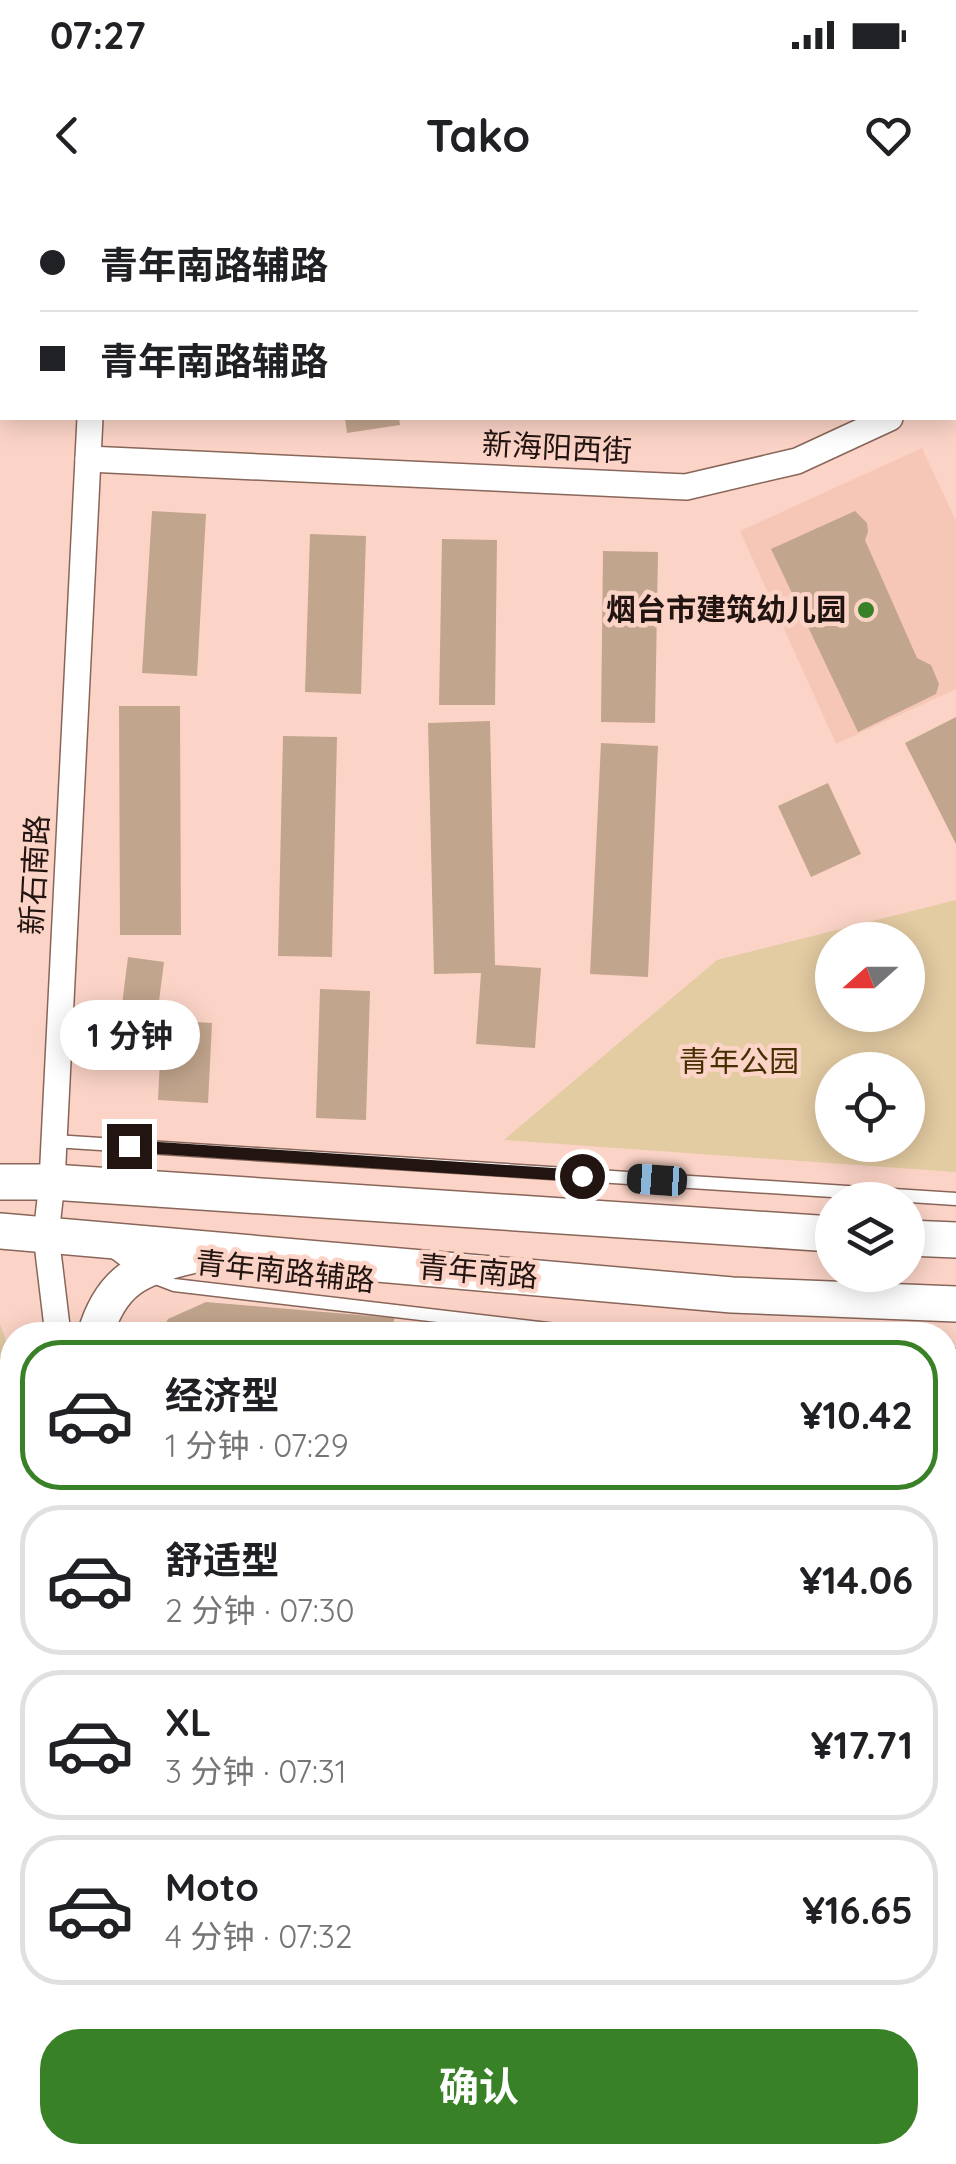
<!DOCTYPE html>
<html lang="zh">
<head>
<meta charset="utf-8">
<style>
	:root { --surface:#fff; --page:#f2f2f2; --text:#202124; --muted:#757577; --line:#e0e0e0; --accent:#398127 }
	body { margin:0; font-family:Quicksand,"Noto Sans SC",sans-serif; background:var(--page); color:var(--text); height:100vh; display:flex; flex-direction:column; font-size:38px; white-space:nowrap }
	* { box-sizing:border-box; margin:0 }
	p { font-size:32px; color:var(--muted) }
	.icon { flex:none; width:55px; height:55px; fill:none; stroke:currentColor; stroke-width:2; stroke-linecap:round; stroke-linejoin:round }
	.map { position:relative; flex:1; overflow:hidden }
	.panel { position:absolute; left:0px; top:1122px; width:958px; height:842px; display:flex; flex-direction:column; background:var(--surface); border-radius:40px 40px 0 0; box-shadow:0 5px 25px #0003 }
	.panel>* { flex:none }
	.top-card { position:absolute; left:0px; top:0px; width:958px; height:220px; box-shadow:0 5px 25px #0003; display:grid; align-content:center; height:220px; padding:0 40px; background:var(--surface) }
	.needle { width:65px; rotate:249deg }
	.fabs { position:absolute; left:815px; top:722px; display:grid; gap:20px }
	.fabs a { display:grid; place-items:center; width:110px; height:110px; border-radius:50%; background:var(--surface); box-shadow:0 5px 25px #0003; font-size:50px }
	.end { position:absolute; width:45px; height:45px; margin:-22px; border:12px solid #221410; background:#fff; box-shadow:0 0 0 5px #fff }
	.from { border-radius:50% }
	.bubble { position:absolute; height:70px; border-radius:35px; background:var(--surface); box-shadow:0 5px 25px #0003; font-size:32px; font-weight:700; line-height:70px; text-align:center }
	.car { position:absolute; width:30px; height:60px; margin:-30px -15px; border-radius:12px; box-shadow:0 0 8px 2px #0007; background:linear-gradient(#222 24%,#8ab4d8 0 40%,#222 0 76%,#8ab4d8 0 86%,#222 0) }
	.top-card b { display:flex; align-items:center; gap:35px; height:95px; font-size:38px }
	.top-card b+b { border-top:2px solid var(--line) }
	.top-card i { width:25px; height:25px; background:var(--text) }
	ul { padding:18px 0 0; list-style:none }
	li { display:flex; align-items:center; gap:30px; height:150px; margin:0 20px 15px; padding:0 20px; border:5px solid var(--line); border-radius:40px }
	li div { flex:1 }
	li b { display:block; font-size:38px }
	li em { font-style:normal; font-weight:700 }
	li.on { border-color:var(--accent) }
	li>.icon { width:90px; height:90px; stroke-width:1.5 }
	.primary-button { display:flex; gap:20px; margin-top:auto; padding:20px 40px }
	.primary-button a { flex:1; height:115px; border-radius:40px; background:var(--accent); color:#fff; font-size:40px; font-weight:700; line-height:115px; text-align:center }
	.status { display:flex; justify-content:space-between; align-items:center; height:70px; padding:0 50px; background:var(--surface); direction:ltr }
	.status svg { height:28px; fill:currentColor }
	header { display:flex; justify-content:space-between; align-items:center; height:130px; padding:0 40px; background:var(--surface); font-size:45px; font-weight:700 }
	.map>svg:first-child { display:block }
	.built { fill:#f6c7b6 }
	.green { fill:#e3cba2; fill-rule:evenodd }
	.building { fill:#c2a58d }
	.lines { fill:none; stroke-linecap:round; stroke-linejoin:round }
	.service-casing { stroke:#886659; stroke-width:15 }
	.minor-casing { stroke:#886659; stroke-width:28 }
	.secondary-casing { stroke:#886659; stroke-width:38 }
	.service { stroke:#fff; stroke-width:12 }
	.minor { stroke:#fff; stroke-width:25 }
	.secondary { stroke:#fff; stroke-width:35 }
	.route { stroke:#221410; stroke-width:12 }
	.poi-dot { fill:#398127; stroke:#fcd4c7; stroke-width:4 }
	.labels { text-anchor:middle; stroke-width:9; stroke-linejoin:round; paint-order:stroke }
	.street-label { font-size:30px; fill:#221410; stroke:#fcd4c7 }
	.poi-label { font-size:30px; font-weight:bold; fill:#221410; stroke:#fcd4c7; text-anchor:end }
	.park-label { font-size:30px; fill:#463001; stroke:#fcd4c7 }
</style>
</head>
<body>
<div class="status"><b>07:27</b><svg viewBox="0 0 49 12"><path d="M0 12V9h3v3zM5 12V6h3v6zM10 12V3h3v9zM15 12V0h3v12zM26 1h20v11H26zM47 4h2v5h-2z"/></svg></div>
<header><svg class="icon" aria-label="back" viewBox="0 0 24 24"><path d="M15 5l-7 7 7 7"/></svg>Tako<svg class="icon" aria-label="heart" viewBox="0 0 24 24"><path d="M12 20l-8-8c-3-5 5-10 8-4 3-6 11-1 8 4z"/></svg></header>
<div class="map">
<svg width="956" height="1964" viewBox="0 0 956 1964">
	<rect width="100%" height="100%" fill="#fcd4c7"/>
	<polygon class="built" points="922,248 956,321 956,489 836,544 740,331"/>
	<g class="green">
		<path d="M956,700v272l-452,-32 213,-180zM832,740h76v75h-76zM832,870h76v75h-76z"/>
		<polygon points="0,1124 12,1156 12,1952 154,1953 156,1964 0,1964"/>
	</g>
	<g class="building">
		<polygon points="345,218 399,218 400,225 347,233"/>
		<polygon points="152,311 206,314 197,476 142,473"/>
		<polygon points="855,311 867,323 868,332 865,340 917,458 931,465 939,484 936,494 858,532 771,349"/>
		<polygon points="310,334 366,336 361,494 305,492"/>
		<polygon points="442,339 497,340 495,505 439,505"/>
		<polygon points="603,351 658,352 655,523 601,522"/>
		<polygon points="119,506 180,506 181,735 120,735"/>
		<polygon points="956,517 956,644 905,543"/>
		<polygon points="490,521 495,765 541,768 535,848 476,844 481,773 434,774 428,523"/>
		<polygon points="283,536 337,537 332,757 278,756"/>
		<polygon points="601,543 658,546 648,777 590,774"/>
		<polygon points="828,583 861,654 811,677 778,606"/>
		<polygon points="128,757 164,762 156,825 120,820"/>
		<polygon points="320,789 370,791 366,920 316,918"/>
		<polygon points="162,820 212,823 208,903 158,900"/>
		<polygon points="206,1102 394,1118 393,1135 159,1135 168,1119"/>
		<polygon points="255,1952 322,1952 324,1964 257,1964"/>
		<polygon points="410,1952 480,1952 481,1961 412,1964"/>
		<polygon points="828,1952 857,1952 859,1964 796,1964 795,1957"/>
	</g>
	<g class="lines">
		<defs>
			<g id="service">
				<polyline points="54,941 956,999"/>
				<polyline points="111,1050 140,1072 174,1085 599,1135"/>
				<polyline points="945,1155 956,1155"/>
			</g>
			<g id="minor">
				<polyline points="100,2 100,0"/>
				<polyline points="955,187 956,187"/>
				<polyline points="88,259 686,287 797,261 890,218"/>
				<polyline points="58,1135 46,1035 52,982 90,218"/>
				<polyline points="945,1911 956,1910"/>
				<polyline points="192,1952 194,1964"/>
				<polyline points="614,1964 686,1952"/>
			</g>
			<g id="secondary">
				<polyline points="0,982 52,982 832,1034"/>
				<polyline points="0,1031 732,1095 956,1104"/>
				<polyline points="908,1038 956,1040"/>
				<path d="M95,1135c16,-54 43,-67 96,-79"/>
			</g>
		</defs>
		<use href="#service" class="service-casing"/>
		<use href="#minor" class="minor-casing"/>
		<use href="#secondary" class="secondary-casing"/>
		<use href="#service" class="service"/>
		<use href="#minor" class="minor"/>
		<use href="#secondary" class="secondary"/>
	</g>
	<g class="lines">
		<polyline class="route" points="129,946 582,976"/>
	</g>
	<circle class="poi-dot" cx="866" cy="410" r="10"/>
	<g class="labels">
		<g class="street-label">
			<text transform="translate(557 248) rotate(3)" y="10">新海阳西街</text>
			<text transform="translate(35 675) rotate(-87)" y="10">新石南路</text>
			<text transform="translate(285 1072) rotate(6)" y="10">青年南路辅路</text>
			<text transform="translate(478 1072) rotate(5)" y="10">青年南路</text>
		</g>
		<g class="poi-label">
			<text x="846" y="420">烟台市建筑幼儿园</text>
		</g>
		<g class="park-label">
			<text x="739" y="872">青年公园</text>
		</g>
	</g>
</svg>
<div class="fabs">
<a><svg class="needle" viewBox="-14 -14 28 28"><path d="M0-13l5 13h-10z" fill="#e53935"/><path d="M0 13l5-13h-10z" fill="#757577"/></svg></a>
<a><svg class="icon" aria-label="locate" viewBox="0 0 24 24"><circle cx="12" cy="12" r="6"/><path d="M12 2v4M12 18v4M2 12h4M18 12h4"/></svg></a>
<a><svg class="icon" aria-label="layers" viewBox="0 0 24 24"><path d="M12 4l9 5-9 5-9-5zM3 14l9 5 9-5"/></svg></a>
</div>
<i class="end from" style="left:582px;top:976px"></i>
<i class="end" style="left:129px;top:946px"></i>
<div class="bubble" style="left:60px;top:800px;width:140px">1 分钟</div>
<i class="car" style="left:657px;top:980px;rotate:274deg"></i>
<div class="top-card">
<b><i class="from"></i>青年南路辅路</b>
<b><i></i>青年南路辅路</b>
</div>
<section class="panel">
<ul>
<li class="on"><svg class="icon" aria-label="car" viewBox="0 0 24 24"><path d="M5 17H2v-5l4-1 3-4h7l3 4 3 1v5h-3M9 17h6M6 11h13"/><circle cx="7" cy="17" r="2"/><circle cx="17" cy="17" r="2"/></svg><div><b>经济型</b><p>1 分钟 · 07:29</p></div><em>¥10.42</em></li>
<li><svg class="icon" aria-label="car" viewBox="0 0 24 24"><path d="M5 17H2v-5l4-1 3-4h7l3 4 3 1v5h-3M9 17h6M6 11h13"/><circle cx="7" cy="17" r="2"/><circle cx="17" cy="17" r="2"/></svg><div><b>舒适型</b><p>2 分钟 · 07:30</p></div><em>¥14.06</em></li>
<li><svg class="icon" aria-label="car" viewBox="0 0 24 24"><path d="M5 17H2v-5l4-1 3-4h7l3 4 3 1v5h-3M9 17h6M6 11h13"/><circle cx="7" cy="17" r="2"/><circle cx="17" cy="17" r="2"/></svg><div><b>XL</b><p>3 分钟 · 07:31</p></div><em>¥17.71</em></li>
<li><svg class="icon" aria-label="car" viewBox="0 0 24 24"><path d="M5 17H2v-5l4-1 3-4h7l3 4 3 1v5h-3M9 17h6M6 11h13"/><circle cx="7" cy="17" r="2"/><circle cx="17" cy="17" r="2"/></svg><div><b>Moto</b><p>4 分钟 · 07:32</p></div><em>¥16.65</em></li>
</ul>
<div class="primary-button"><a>确认</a></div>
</section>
</div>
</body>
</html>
